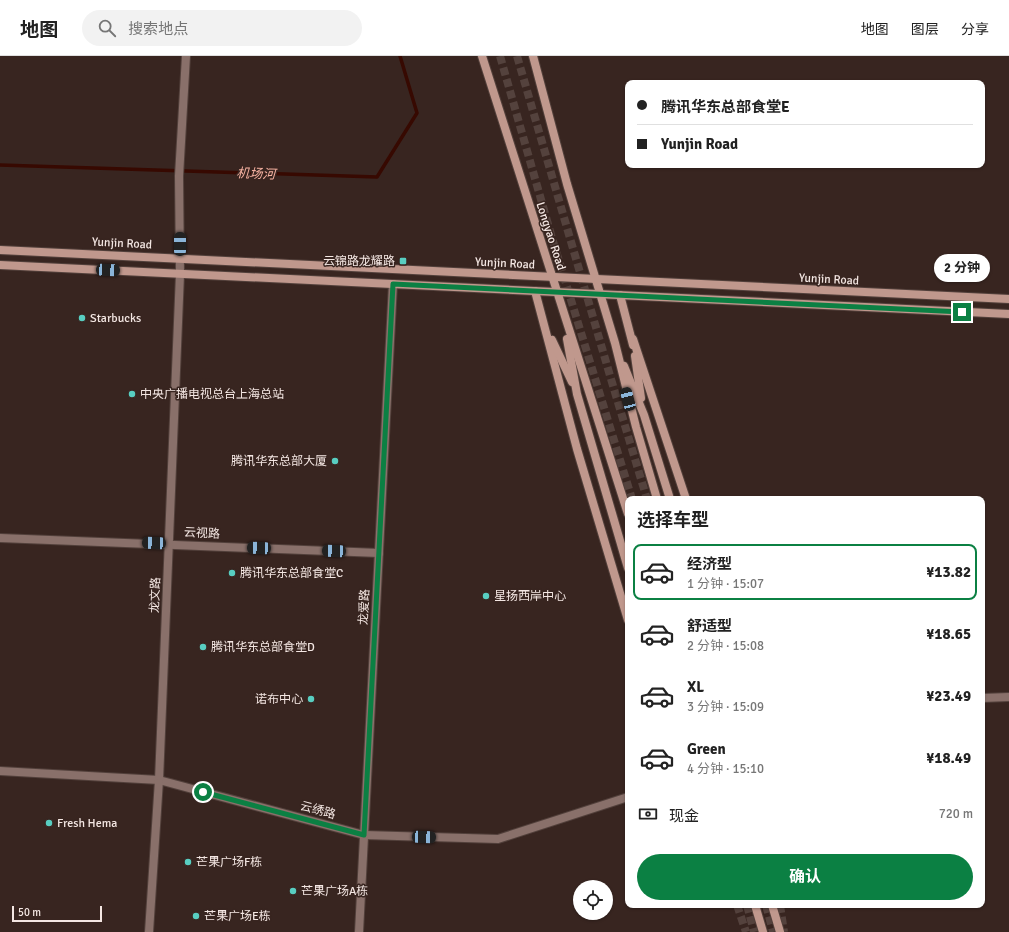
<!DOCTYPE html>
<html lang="zh">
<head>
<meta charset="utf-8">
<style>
	:root { --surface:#fff; --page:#f2f2f2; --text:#222; --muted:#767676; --line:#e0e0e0; --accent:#0b8043 }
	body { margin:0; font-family:Signika,"Noto Sans SC",sans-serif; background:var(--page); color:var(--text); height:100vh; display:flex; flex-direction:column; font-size:15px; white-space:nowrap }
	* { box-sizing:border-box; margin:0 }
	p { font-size:13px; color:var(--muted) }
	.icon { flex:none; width:22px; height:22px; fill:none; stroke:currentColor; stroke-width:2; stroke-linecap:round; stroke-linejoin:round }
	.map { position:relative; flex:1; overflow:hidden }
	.drawer { position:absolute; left:625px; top:440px; width:360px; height:412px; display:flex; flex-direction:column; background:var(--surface); border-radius:8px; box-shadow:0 1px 3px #0004 }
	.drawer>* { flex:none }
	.banner { position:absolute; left:625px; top:24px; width:360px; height:88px; border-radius:8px; box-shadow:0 1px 3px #0004; display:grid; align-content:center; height:88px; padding:0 12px; background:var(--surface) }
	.controls { position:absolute; left:573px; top:824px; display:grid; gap:8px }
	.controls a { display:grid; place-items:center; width:40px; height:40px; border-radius:50%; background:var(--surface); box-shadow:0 1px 3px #0004; font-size:20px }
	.scale { position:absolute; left:12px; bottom:10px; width:90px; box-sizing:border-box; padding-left:4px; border:2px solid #f4e7e3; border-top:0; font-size:11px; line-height:14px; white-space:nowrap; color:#f4e7e3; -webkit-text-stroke:3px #382520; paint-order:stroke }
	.end { position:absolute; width:18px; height:18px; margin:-9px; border:5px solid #0b8043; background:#fff; box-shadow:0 0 0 2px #fff }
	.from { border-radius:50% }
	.bubble { position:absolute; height:28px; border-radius:14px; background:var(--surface); box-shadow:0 1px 3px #0004; font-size:13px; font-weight:700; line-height:28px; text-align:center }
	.car { position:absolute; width:12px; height:24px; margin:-12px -6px; border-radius:5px; box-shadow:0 0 3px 1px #0007; background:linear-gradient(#222 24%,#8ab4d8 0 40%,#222 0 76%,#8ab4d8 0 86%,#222 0) }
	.banner b { display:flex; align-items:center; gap:14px; height:38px; font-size:15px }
	.banner b+b { border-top:1px solid var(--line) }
	.banner i { width:10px; height:10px; background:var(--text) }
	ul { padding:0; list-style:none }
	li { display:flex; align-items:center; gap:12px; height:56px; margin:0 8px 6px; padding:0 4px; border:2px solid transparent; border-radius:8px }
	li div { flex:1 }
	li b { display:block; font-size:15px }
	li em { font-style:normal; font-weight:700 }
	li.selected { border-color:var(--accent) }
	li>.icon { width:36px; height:36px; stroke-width:1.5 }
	h2 { padding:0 12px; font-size:18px; line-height:48px }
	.pay { display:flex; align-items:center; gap:10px; height:44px; padding:0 12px; font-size:15px }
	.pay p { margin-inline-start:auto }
	.button { display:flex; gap:8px; margin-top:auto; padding:8px 12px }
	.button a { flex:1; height:46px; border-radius:24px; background:var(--accent); color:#fff; font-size:16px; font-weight:700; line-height:46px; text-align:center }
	header { display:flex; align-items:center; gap:24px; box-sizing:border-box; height:56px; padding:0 20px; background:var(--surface); border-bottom:1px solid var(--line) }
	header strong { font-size:19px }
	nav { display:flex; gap:22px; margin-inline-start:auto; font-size:14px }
	.search { width:280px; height:36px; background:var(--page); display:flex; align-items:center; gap:10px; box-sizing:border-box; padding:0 14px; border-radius:22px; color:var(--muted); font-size:15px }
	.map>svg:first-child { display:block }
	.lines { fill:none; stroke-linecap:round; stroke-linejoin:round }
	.stream { stroke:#370901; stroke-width:3.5 }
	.secondary-tunnel { stroke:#54423d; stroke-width:8; stroke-dasharray:8 4; stroke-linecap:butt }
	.minor-casing { stroke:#52403b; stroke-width:10 }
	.tertiary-casing { stroke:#52403b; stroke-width:10 }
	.secondary-casing { stroke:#52403b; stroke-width:10 }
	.minor { stroke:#89706a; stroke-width:8 }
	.tertiary { stroke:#89706a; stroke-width:8 }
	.secondary { stroke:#c0988d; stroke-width:8 }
	.route { stroke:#0b8043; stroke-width:5 }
	.poi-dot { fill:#58cec1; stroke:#382520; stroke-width:1.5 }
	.labels { text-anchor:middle; stroke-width:3; stroke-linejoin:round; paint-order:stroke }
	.street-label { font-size:12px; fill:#f4e7e3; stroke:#382520 }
	.poi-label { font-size:12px; fill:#f4e7e3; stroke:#382520; text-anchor:start }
	.water-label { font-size:13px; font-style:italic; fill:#f6b2a1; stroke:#382520 }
</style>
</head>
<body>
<header>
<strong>地图</strong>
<div class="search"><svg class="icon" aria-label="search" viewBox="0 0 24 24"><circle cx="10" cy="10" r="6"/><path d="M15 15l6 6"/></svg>搜索地点</div>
<nav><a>地图</a><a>图层</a><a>分享</a></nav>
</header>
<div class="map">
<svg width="1009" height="876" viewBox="0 0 1009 876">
	<rect width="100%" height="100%" fill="#382520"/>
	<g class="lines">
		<polyline class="stream" points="0,109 377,121 417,57 400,0"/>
		<g class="secondary-tunnel">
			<polyline points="500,0 552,182 632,443"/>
			<polyline points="517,0 611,323 647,443"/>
			<polyline points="737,849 746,876"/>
			<polyline points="747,849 754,876"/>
			<polyline points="766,849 773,876"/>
			<polyline points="780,849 784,876"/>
		</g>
		<defs>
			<g id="minor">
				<polyline points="0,482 379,497"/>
				<polyline points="982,642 1009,641"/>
				<polyline points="0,715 159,724 364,779 498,783 628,741"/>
				<polyline points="359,876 393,228"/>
			</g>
			<polyline id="tertiary" points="149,876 159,724 180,218 179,120 186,0"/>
			<g id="secondary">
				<polyline points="482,0 628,458"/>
				<polyline points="533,0 567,128 615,287 636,371 657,443"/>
				<polyline points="0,194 1009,243"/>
				<polyline points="0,209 1009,258"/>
				<polyline points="535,235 577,393 628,564"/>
				<polyline points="620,239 633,289"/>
				<polyline points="567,283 577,338 628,512"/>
				<polyline points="633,283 686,443"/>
				<polyline points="552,284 572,326"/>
				<polyline points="635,300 641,342"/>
				<polyline points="624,310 644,359 670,443"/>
				<polyline points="755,849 763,876"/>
				<polyline points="772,849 780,876"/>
			</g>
		</defs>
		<use href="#minor" class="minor-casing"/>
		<use href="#tertiary" class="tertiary-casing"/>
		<use href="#secondary" class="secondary-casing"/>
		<use href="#minor" class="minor"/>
		<use href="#tertiary" class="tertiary"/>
		<use href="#secondary" class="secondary"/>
	</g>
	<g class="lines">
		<polyline class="route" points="203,736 364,779 393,228 962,256"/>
	</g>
	<g class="poi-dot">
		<rect x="399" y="201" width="8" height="8" rx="2"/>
		<circle cx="82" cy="262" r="4"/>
		<circle cx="132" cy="338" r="4"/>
		<circle cx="335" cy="405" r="4"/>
		<circle cx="232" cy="517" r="4"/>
		<circle cx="486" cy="540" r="4"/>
		<circle cx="203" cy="591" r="4"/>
		<circle cx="311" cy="643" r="4"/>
		<circle cx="49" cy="767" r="4"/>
		<circle cx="188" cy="806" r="4"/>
		<circle cx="293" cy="835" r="4"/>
		<circle cx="196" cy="860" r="4"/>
	</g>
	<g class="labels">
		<g class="street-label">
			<text transform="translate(551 180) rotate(72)" y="4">Longyao Road</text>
			<text transform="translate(122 187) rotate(3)" y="4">Yunjin Road</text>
			<text transform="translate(505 207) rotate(3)" y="4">Yunjin Road</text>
			<text transform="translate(829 223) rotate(3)" y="4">Yunjin Road</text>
			<text transform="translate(202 477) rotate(3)" y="4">云视路</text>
			<text transform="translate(155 539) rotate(-88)" y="4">龙文路</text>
			<text transform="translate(364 551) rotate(-87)" y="4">龙爱路</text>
			<text transform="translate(318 754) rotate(15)" y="4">云绣路</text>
		</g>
		<g class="poi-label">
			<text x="395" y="209" text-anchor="end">云锦路龙耀路</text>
			<text x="90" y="266">Starbucks</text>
			<text x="140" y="342">中央广播电视总台上海总站</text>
			<text x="327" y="409" text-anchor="end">腾讯华东总部大厦</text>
			<text x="240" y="521">腾讯华东总部食堂C</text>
			<text x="494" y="544">星扬西岸中心</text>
			<text x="211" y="595">腾讯华东总部食堂D</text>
			<text x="303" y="647" text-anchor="end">诺布中心</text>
			<text x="57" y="771">Fresh Hema</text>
			<text x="196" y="810">芒果广场F栋</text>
			<text x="301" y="839">芒果广场A栋</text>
			<text x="204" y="864">芒果广场E栋</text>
		</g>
		<g class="water-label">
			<text transform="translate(256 117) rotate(2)" y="5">机场河</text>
		</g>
	</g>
</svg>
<div class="controls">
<a><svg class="icon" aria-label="locate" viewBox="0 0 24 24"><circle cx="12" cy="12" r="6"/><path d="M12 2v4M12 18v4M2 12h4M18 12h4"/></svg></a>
</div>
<div class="scale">50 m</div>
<i class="end from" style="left:203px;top:736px"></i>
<i class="end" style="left:962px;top:256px"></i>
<div class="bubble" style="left:934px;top:198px;width:56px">2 分钟</div>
<i class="car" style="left:180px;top:188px;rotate:0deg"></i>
<i class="car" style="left:108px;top:214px;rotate:93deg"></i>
<i class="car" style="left:628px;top:343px;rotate:345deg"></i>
<i class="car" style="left:154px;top:487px;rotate:272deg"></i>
<i class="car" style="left:259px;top:492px;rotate:272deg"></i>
<i class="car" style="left:334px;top:495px;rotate:272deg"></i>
<i class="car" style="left:424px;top:781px;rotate:92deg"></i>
<div class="banner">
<b><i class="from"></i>腾讯华东总部食堂E</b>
<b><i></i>Yunjin Road</b>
</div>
<section class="drawer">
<h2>选择车型</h2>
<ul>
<li class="selected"><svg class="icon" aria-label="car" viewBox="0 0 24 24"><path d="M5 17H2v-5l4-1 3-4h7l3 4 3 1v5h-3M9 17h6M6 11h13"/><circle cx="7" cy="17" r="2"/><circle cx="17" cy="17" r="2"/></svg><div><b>经济型</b><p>1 分钟 · 15:07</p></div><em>¥13.82</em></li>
<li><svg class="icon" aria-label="car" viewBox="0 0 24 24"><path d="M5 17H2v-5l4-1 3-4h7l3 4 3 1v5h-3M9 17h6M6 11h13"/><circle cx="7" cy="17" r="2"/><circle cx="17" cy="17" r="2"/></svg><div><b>舒适型</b><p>2 分钟 · 15:08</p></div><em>¥18.65</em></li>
<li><svg class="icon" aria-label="car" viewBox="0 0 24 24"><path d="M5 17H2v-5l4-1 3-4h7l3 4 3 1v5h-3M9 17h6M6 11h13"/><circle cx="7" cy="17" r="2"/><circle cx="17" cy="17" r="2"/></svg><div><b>XL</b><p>3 分钟 · 15:09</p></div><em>¥23.49</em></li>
<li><svg class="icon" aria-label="car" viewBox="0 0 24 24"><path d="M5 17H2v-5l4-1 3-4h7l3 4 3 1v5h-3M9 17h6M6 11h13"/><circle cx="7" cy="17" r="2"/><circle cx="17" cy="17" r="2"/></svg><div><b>Green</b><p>4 分钟 · 15:10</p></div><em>¥18.49</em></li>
</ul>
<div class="pay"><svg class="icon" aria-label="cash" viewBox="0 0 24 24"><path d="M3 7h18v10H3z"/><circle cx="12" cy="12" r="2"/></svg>现金<p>720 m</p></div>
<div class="button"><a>确认</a></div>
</section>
</div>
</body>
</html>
